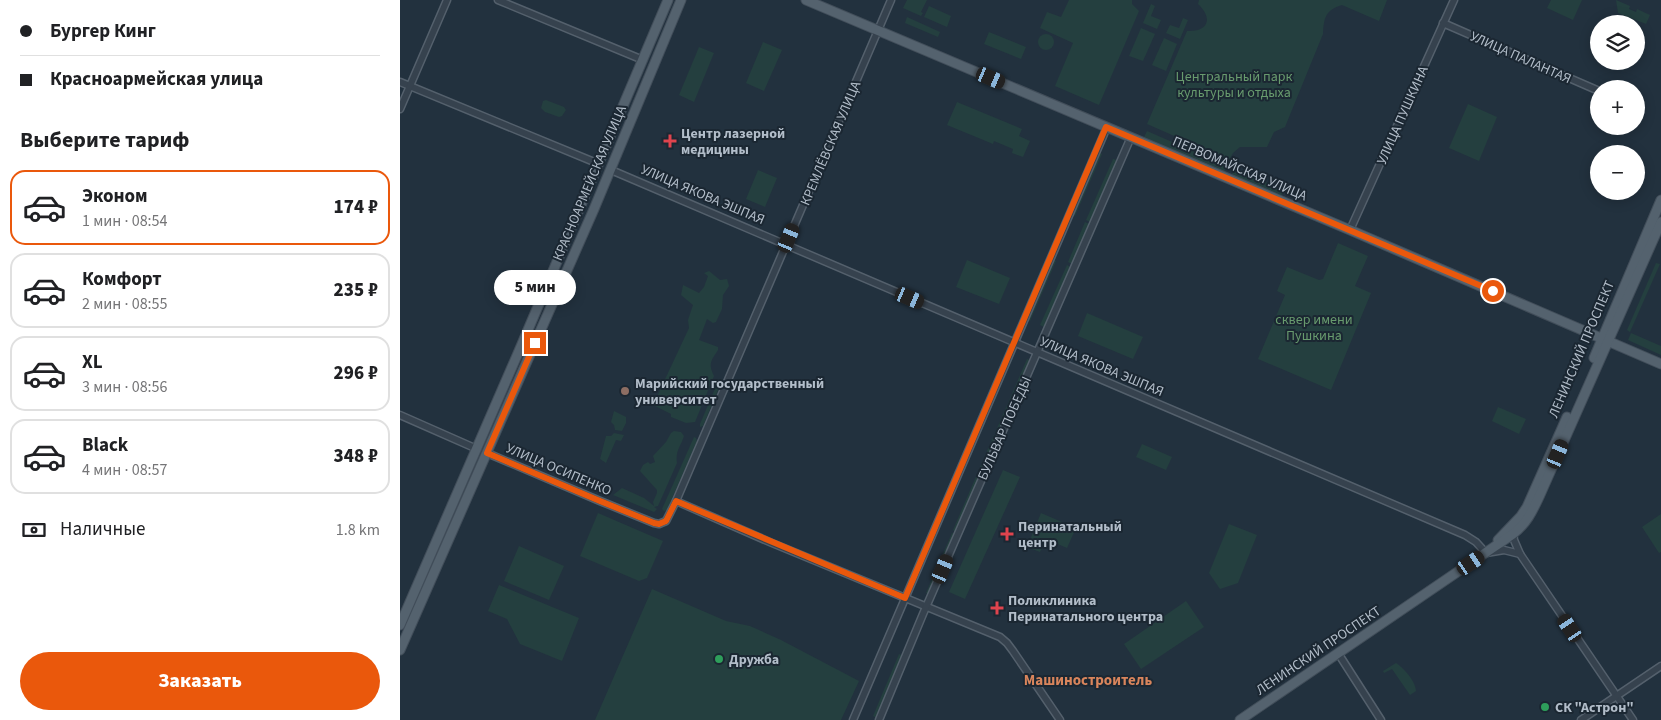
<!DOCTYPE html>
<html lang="ru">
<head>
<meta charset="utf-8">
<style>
	:root { --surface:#fff; --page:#f6f6f6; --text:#202124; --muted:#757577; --line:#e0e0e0; --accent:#ea580c }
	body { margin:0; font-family:"Source Sans 3",sans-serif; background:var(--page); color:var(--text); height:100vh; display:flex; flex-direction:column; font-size:19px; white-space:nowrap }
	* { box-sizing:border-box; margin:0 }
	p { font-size:16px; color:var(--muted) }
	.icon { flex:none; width:28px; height:28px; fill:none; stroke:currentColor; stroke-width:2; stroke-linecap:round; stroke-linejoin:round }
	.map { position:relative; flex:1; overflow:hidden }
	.side { display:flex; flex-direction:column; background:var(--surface); width:400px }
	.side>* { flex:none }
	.top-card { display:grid; align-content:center; height:110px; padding:0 20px; background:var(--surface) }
	.buttons { position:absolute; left:1190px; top:15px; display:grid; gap:10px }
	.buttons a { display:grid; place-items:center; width:55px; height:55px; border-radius:50%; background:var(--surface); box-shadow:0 2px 12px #0003; font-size:25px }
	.end { position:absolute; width:22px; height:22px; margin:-11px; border:6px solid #ea580c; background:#fff; box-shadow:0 0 0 2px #fff }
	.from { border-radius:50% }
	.bubble { position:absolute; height:35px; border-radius:18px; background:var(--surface); box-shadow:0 2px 12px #0003; font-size:16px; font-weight:800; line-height:35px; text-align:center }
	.car { position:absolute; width:15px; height:30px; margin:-15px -8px; border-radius:6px; box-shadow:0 0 4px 1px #0007; background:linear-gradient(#222 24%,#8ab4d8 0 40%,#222 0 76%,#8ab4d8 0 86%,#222 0) }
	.top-card b { display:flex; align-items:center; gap:18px; height:48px; font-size:19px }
	.top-card b+b { border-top:1px solid var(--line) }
	.top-card i { width:12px; height:12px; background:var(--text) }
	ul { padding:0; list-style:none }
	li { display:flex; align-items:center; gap:15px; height:75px; margin:0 10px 8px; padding:0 10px; border:2px solid var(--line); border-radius:15px }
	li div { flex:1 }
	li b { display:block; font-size:19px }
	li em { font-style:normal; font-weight:800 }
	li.active { border-color:var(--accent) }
	li>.icon { width:45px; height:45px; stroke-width:1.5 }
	h2 { padding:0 20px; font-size:22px; line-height:60px }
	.pay { display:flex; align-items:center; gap:12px; height:55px; padding:0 20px; font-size:19px }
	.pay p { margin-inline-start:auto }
	.cta { display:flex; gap:10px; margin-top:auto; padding:10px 20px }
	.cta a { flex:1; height:58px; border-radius:30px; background:var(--accent); color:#fff; font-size:20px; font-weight:800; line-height:58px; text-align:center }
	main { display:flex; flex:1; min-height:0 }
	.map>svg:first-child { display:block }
	.green { fill:#243f3f }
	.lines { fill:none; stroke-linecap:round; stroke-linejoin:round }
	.minor-casing { stroke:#54606c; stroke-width:9 }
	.major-casing { stroke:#424e5a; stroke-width:11 }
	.minor { stroke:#36424e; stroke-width:6 }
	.major { stroke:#54626e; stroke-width:9 }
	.route { stroke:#ea580c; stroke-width:6 }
	.health-dot { fill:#e0444e; stroke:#1b2732; stroke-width:2 }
	.education-dot { fill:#8d6e63; stroke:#1b2732; stroke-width:2 }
	.leisure-dot { fill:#2e9e5b; stroke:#1b2732; stroke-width:2 }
	.labels { text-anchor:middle; stroke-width:4; stroke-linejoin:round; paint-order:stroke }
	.street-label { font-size:14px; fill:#b2bdc9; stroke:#1b2732 }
	.park-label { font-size:14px; fill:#689b6e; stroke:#1b2732 }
	.poi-label { font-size:14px; font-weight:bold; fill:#b2bdc9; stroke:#1b2732; text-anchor:start }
	.neighbourhood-label { font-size:15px; font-weight:bold; fill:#d9855c; stroke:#1b2732 }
</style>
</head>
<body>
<main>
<section class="side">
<div class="top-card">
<b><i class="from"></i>Бургер Кинг</b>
<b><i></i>Красноармейская улица</b>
</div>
<h2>Выберите тариф</h2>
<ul>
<li class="active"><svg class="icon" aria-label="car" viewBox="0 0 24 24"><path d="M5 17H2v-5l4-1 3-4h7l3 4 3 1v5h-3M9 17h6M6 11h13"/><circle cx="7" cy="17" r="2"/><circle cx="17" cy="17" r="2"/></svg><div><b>Эконом</b><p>1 мин · 08:54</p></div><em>174 ₽</em></li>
<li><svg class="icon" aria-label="car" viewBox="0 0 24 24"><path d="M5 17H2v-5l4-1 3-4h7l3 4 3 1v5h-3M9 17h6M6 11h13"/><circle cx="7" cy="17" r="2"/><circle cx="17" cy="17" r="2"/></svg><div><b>Комфорт</b><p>2 мин · 08:55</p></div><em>235 ₽</em></li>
<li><svg class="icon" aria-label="car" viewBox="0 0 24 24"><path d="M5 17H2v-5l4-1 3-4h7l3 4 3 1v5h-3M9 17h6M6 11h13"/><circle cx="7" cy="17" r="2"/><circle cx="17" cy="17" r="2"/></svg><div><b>XL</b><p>3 мин · 08:56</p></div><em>296 ₽</em></li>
<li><svg class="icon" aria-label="car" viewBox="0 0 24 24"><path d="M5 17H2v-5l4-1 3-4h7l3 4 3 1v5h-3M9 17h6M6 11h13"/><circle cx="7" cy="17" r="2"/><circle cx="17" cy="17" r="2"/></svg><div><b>Black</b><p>4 мин · 08:57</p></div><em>348 ₽</em></li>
</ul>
<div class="pay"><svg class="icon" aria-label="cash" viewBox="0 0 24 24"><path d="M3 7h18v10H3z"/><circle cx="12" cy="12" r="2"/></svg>Наличные<p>1.8 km</p></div>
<div class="cta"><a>Заказать</a></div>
</section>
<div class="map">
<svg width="1261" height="720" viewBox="0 0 1261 720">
	<rect width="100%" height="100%" fill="#22313e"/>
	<g class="green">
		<polygon points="507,0 527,0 521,12 523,13 521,16 503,8"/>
		<polygon points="669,0 732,0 732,4 739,11 699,105 655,86 673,43 640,28 647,12 661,17"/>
		<path d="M799,0h188l-8,21 -37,-16c-17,5 -18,13 -19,29l-38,93 -11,5 -7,15h-27l-7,6 -4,7 -82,-36 40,-93c22,1 26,-13 11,-27z"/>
		<polygon points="1151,0 1182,0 1173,20 1147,8"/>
		<polygon points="1216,0 1230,6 1229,9 1236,12 1237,9 1250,15 1246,24 1218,13"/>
		<polygon points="751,4 755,6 751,16 761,20 757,29 743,23"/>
		<polygon points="529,6 551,16 547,27 524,17"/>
		<polygon points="507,17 540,32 538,37 505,23"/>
		<polygon points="783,18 788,20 780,39 766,33 770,25 779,28"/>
		<polygon points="741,28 755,34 743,61 729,56"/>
		<polygon points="589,32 626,47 621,59 584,44"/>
		<circle cx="646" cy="42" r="8"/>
		<polygon points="764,38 777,44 766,71 752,65"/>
		<polygon points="363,42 382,50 364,91 346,83"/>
		<polygon points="299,47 314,53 294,102 279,95"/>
		<polygon points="146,100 164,107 166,110 162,116 159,117 145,112 141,108 143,101"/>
		<polygon points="557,102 622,129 619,136 630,141 623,157 612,153 613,149 594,141 593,144 547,125"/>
		<polygon points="1068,104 1097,117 1079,161 1049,148"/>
		<polygon points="747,131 827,166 824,172 744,137"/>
		<polygon points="698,152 702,154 675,216 671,214"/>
		<polygon points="713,159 717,160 690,222 686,220"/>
		<polygon points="835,169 884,190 882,195 871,193 834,176 832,174"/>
		<polygon points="358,170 377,178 365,207 346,199"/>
		<polygon points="685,222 689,224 672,264 668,262"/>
		<polygon points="938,243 968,256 955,286 971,293 931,390 858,359 885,295 877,291 887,267 919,280 923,279"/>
		<polygon points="652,259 656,261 630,321 626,320"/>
		<polygon points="567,260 610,278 599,304 556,287"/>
		<polygon points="1256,263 1260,264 1230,332 1227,330"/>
		<polygon points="667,265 670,267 644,327 640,325"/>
		<path d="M309,271l11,9 7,-1 2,7 -6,9 -1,14 -6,13 -3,1 -6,-4 -8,21 19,7v3c-7,11 -10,13 -4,26l-19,46 -9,1 -15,-6v-3l-18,-9 36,-77 -1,-8 5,-15 -12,-10 2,-10 16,8 5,-6 4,-11 -4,-3z"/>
		<polygon points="687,313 743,337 733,359 678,336"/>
		<polygon points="1231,333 1261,346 1261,355 1228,340"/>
		<polygon points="612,351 615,353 541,525 538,524"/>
		<polygon points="627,359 630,360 598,434 595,433"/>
		<polygon points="319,379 322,379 322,381 303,426 300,427 300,424"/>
		<polygon points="1098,407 1126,419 1119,434 1092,421"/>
		<polygon points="214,411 226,417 226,423 222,431 215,430 214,425 211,422"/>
		<path d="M274,431l7,1 3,4c-3,10 -9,15 -7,27l-19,43 -4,1 3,2 -3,3 -41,-17 9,-7 22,10 10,8 -1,-4 4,-9v-3l-17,-19 3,-6 5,-3 2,2 5,-2 -2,-6 13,-14 5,-9z"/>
		<polygon points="214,433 224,435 221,441 216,440 206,463 200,459 206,436 211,436"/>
		<polygon points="594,435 597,437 556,532 553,530"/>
		<polygon points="294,437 296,438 297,441 267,510 264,511 262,509"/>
		<polygon points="742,444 772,457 766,470 736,457"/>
		<polygon points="603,470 620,477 565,599 549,592"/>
		<polygon points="198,513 263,541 247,578 239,581 180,556"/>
		<polygon points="641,513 676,528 667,548 646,539 640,552 627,547"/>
		<polygon points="1261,514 1261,552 1259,553 1242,527"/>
		<polygon points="829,524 857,535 838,583 820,589 809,573"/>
		<polygon points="552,533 555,534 528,594 526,593"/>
		<polygon points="119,546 164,566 149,600 104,581"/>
		<polygon points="99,585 179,618 162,661 120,644 107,619 88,611"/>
		<polygon points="252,589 326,621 350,626 381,640 459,681 441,720 195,720"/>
		<polygon points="786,601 804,627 741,669 724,644 740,633 753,652 740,633"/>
		<polygon points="499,654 503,656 477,718 473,716"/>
		<path d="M996,663c8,5 20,19 20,28l-6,4 -18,-26 -8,4 -1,-2z"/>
	</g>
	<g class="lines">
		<defs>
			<g id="minor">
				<polyline points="98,0 243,60"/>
				<polyline points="1043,23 1199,91"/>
				<polyline points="0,82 199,164"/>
				<polyline points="0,109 47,0"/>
				<polyline points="211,170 1065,535 1076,542 1086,553 1104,550 1120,554"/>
				<polyline points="950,230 1054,0"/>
				<polyline points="0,415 77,449"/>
				<polyline points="87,453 200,501 254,523 259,524 266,521 276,501 491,0"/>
				<polyline points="276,501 372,543 600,637 607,643 613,651 660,720"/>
				<polyline points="1113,532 1114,540 1120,554 1233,720"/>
				<polyline points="938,653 981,720"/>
				<polyline points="453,720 707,127"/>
				<polyline points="479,720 523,614 731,137"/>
				<polyline points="1181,720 1261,666"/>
			</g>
			<g id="major">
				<polyline points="406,0 950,230 1261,364"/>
				<polyline points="1194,358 1261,200"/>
				<polyline points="1098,540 1121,516 1127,507 1167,417"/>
				<polyline points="0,625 122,344 268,0"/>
				<polyline points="0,650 194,209 281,0"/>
				<path d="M840,720l273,-186c13,-10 19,-22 26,-37l122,-275"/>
			</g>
		</defs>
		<use href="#minor" class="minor-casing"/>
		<use href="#major" class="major-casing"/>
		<use href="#minor" class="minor"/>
		<use href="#major" class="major"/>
	</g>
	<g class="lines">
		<polyline class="route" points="135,343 87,453 200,501 254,523 259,524 266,521 276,501 505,598 706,127 1093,291"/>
	</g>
	<g class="health-dot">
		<path d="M267.5 133.5h5v5h5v5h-5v5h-5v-5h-5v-5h5z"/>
		<path d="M604.5 526.5h5v5h5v5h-5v5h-5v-5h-5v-5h5z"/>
		<path d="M594.5 600.5h5v5h5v5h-5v5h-5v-5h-5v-5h5z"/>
	</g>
	<circle class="education-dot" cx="225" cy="391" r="5"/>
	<g class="leisure-dot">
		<circle cx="319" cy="659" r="5"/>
		<circle cx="1145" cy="707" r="5"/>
	</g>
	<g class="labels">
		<g class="street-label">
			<text transform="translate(1121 57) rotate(24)" y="5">УЛИЦА ПАЛАНТАЯ</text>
			<text transform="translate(1002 115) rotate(-66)" y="5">УЛИЦА ПУШКИНА</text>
			<text transform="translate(430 143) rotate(-67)" y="5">КРЕМЛЁВСКАЯ УЛИЦА</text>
			<text transform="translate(840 168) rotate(23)" y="5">ПЕРВОМАЙСКАЯ УЛИЦА</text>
			<text transform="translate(189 183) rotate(-67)" y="5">КРАСНОАРМЕЙСКАЯ УЛИЦА</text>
			<text transform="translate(303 194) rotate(23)" y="5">УЛИЦА ЯКОВА ЭШПАЯ</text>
			<text transform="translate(1181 349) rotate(-67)" y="5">ЛЕНИНСКИЙ ПРОСПЕКТ</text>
			<text transform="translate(702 366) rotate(23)" y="5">УЛИЦА ЯКОВА ЭШПАЯ</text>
			<text transform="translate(604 428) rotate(-66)" y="5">БУЛЬВАР ПОБЕДЫ</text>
			<text transform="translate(159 469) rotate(23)" y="5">УЛИЦА ОСИПЕНКО</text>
			<text transform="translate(918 650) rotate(-34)" y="5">ЛЕНИНСКИЙ ПРОСПЕКТ</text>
		</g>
		<g class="park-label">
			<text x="834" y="81">Центральный парк<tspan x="834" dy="16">культуры и отдыха</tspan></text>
			<text x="914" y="324">сквер имени<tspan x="914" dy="16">Пушкина</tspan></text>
		</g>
		<g class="poi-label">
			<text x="281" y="138">Центр лазерной<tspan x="281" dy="16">медицины</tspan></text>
			<text x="235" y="388">Марийский государственный<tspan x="235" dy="16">университет</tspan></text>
			<text x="618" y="531">Перинатальный<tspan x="618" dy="16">центр</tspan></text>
			<text x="608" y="605">Поликлиника<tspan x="608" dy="16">Перинатального центра</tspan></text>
			<text x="329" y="664">Дружба</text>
			<text x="1155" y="712">СК "Астрон"</text>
		</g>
		<g class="neighbourhood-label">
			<text x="688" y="685">Машиностроитель</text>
		</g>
	</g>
</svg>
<div class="buttons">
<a><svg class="icon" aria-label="layers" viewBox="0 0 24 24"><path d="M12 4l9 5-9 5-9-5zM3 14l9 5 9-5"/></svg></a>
<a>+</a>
<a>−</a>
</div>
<i class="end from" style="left:1093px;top:291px"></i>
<i class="end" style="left:135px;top:343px"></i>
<div class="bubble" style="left:94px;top:270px;width:82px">5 мин</div>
<i class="car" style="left:591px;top:78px;rotate:113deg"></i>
<i class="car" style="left:389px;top:238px;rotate:23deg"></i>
<i class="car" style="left:510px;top:298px;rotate:113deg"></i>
<i class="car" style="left:1158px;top:454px;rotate:23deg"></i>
<i class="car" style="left:1071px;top:563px;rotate:56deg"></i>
<i class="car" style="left:543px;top:569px;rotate:23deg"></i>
<i class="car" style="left:1170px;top:628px;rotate:326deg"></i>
</div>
</main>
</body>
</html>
